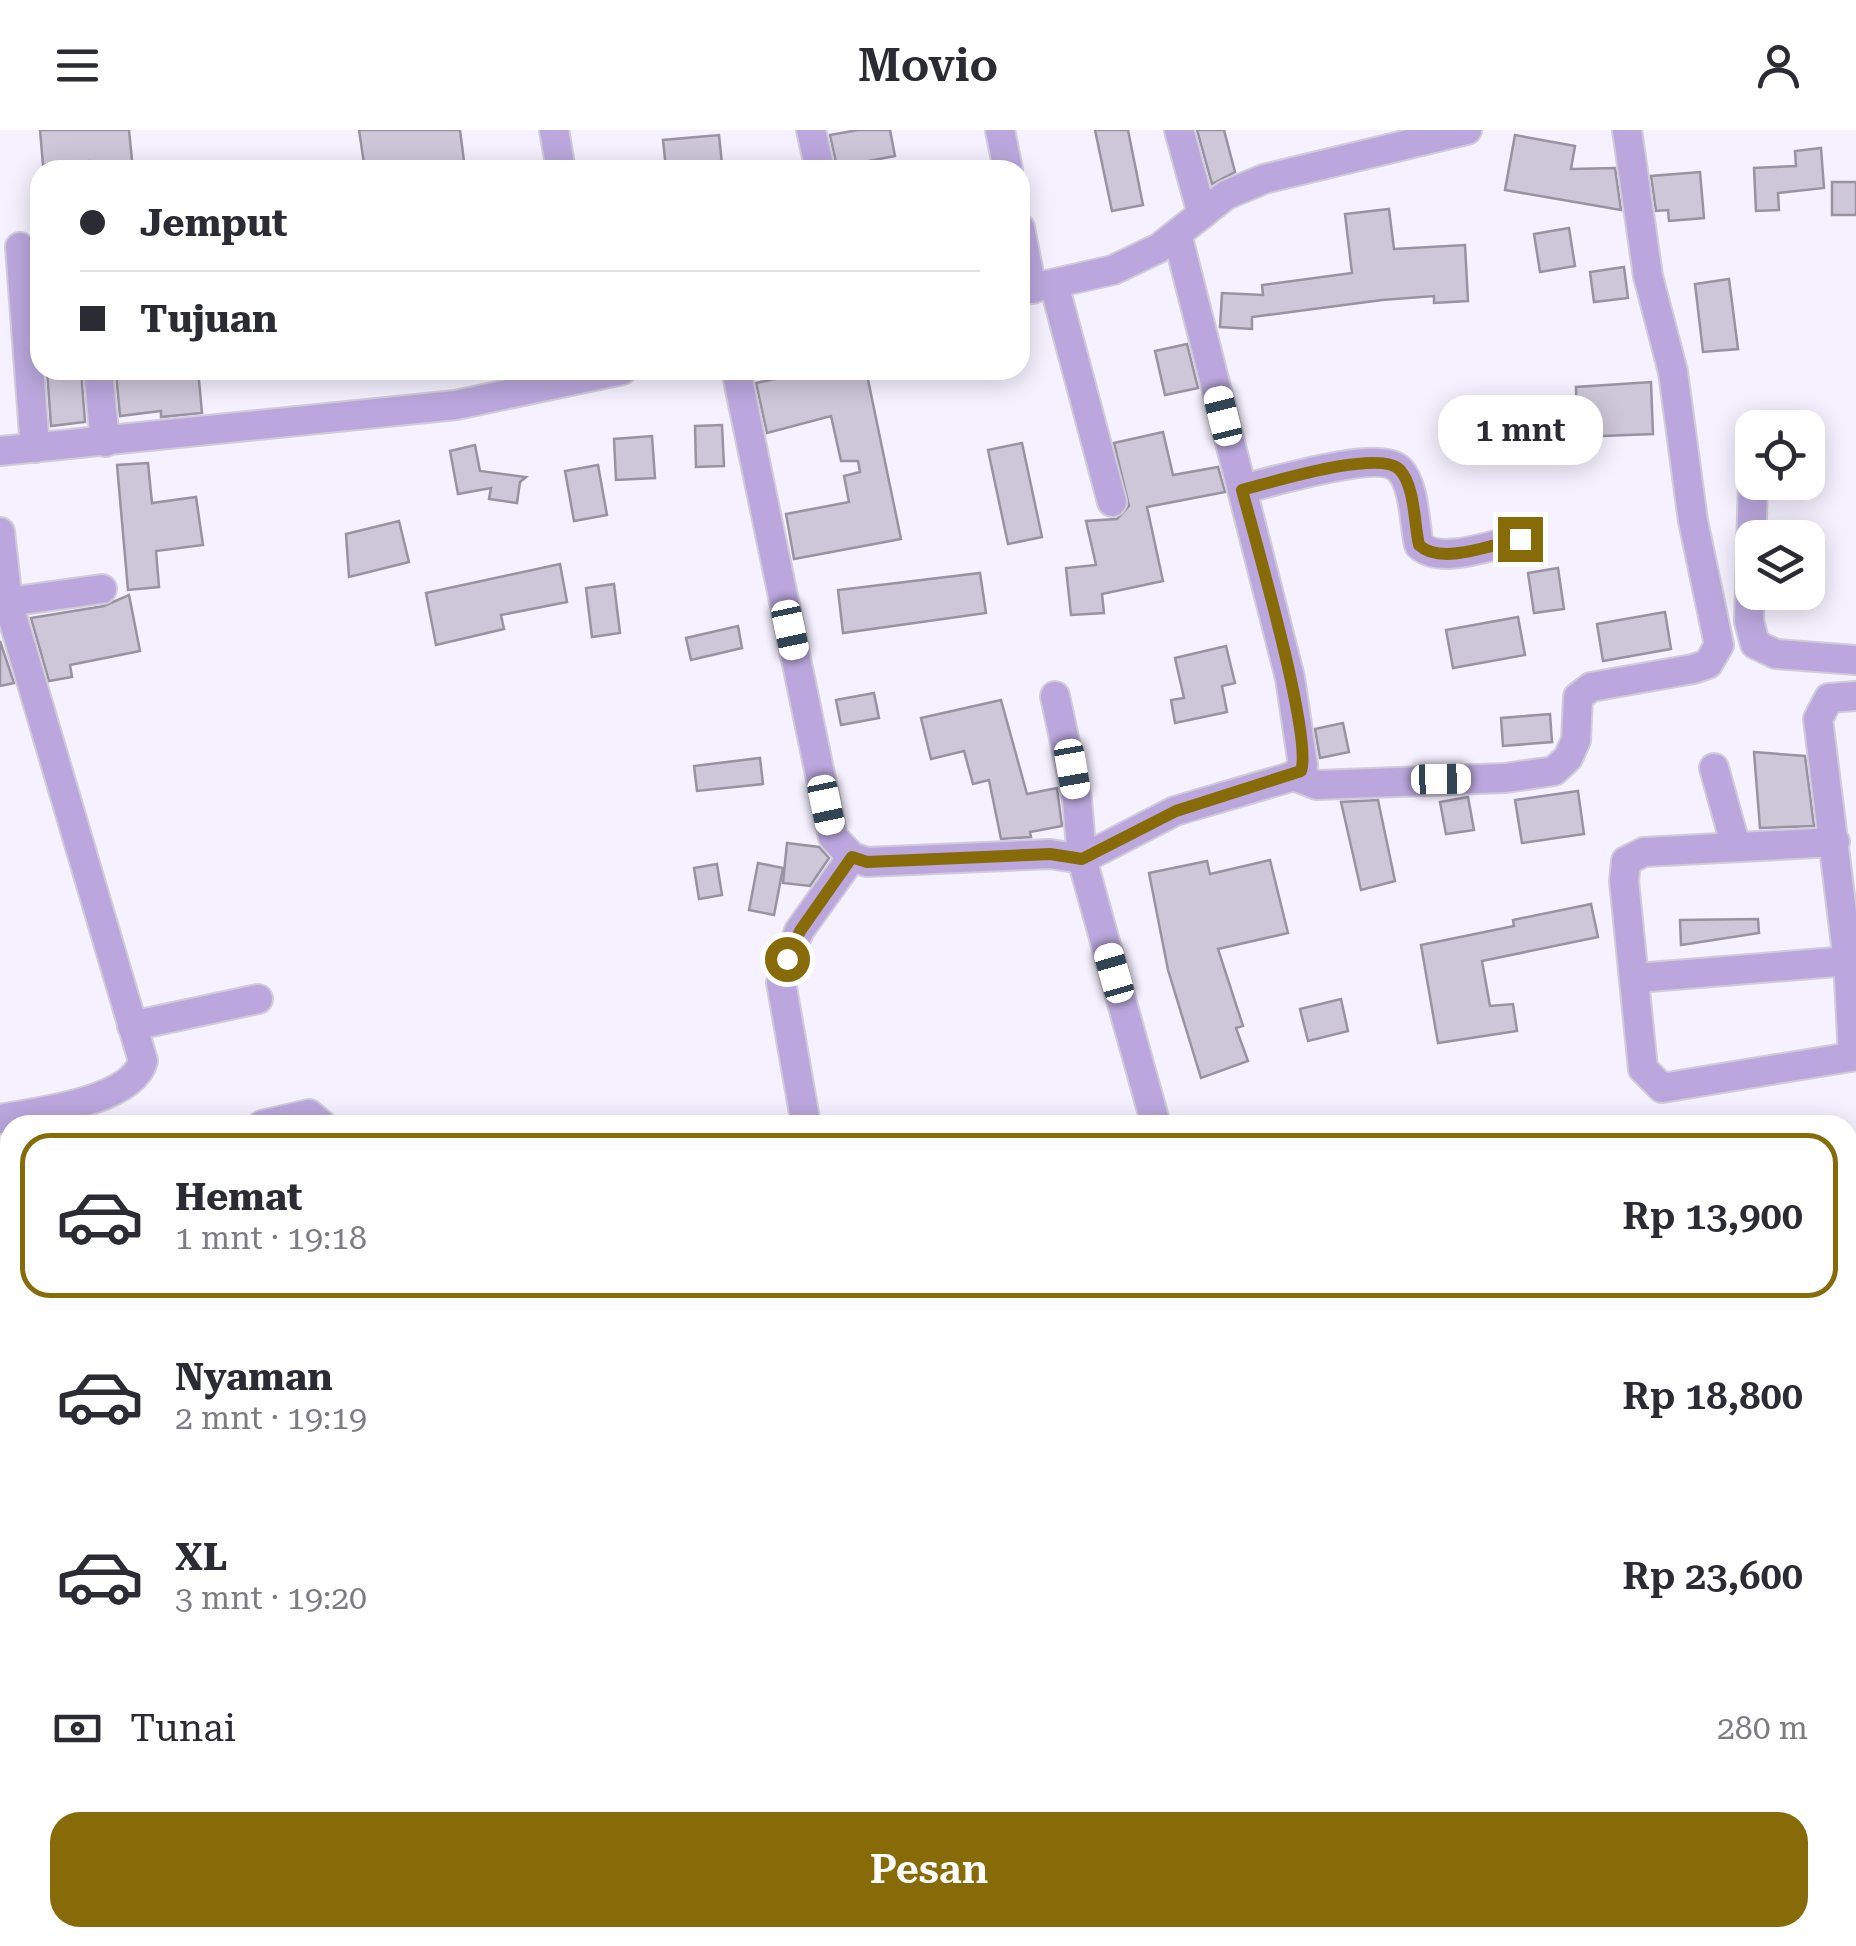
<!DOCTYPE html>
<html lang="id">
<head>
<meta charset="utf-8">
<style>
	:root { --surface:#fff; --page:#f7f7f7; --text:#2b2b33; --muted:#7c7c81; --line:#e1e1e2; --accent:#866b08 }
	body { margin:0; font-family:"Roboto Serif",serif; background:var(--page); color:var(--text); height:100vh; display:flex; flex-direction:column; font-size:38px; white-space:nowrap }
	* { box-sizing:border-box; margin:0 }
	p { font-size:32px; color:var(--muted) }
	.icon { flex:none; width:55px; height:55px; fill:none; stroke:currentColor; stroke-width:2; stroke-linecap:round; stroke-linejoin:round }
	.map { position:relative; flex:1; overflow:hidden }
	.drawer { position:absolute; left:0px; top:985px; width:1858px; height:832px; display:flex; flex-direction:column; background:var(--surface); border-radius:30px 30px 0 0; box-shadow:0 5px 25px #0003 }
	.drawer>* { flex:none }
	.banner { position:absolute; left:30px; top:30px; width:1000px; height:220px; border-radius:30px; box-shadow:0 5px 25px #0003; display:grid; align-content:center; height:220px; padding:0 50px; background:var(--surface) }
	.buttons { position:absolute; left:1735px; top:280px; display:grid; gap:20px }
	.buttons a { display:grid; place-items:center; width:90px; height:90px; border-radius:20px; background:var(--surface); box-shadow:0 5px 25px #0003; font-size:50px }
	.end { position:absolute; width:45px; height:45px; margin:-22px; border:12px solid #866b08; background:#fff; box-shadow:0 0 0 5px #fff }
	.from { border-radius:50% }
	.bubble { position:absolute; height:70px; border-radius:30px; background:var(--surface); box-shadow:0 5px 25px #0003; font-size:32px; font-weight:600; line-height:70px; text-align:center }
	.car { position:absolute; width:30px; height:60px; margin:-30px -15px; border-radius:12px; box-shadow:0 0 8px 2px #0007; background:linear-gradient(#fff 24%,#345 0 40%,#fff 0 76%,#345 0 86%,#fff 0) }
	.banner b { display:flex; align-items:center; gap:35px; height:95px; font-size:38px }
	.banner b+b { border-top:2px solid var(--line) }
	.banner i { width:25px; height:25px; background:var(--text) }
	ul { padding:18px 0 0; list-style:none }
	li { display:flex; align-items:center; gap:30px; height:165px; margin:0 20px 15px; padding:0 30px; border:5px solid transparent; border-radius:30px }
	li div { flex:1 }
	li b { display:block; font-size:38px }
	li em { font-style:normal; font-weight:600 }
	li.current { border-color:var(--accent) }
	li>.icon { width:90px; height:90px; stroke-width:1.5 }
	.pay { display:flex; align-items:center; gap:25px; height:110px; padding:0 50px; font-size:38px }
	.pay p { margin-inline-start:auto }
	.button { display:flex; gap:20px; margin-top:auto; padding:20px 50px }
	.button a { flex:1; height:115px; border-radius:30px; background:var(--accent); color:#fff; font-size:40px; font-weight:600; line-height:115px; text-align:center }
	header { display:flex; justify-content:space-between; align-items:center; height:130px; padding:0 50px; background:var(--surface); font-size:45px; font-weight:600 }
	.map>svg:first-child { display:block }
	.building { fill:#cdc7d8; stroke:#9892a3; stroke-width:2.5 }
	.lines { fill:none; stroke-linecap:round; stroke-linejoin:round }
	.street-casing { stroke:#d0ccd9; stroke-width:32 }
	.street { stroke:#bba7dd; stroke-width:28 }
	.route { stroke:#866b08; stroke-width:12 }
</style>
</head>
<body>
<header><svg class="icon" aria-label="menu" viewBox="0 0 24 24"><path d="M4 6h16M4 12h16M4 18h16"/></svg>Movio<svg class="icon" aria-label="person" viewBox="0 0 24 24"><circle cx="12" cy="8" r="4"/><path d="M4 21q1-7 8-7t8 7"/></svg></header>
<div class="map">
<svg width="1856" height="1816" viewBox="0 0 1856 1816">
	<rect width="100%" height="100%" fill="#f5f1ff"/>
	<g class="building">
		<polygon points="40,0 129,0 133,40 90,40 89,31 43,35"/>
		<polygon points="359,0 460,0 464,31 365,40"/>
		<polygon points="858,0 890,0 895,26 837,37 830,5"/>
		<polygon points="1095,0 1128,0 1143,75 1112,81"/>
		<polygon points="1197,0 1224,0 1235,42 1212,54"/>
		<polygon points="719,5 722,34 666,39 663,10"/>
		<polygon points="1515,5 1575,16 1571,39 1615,38 1621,80 1505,60"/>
		<polygon points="1821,18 1824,58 1778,63 1779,80 1756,81 1754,38 1796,36 1795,21"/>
		<polygon points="1700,42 1704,88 1669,91 1668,80 1656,81 1651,46"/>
		<rect x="1832" y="52" width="24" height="33"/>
		<polygon points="1389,79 1394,119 1465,115 1468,171 1434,173 1434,166 1382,170 1252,187 1252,199 1220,197 1222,163 1263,165 1262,155 1352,143 1345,84"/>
		<polygon points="1569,98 1575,136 1540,142 1534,104"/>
		<polygon points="1624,137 1628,168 1594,172 1590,142"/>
		<polygon points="1729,149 1738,219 1703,222 1695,154"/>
		<polygon points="1187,214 1198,258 1165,265 1155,221"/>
		<polygon points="47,240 81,240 85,292 51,296"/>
		<polygon points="137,240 198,240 202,283 161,287 161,281 120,286 116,243"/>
		<polygon points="818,240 866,240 901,409 794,429 786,384 849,372 844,346 860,342 858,331 841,331 831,286 767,303 756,253"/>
		<polygon points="1651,252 1653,304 1577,307 1576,257"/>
		<polygon points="722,295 724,336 696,337 695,296"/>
		<polygon points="1163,302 1173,345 1218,337 1225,362 1147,377 1163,451 1102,464 1104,483 1071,485 1066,438 1096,435 1086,391 1117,389 1129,376 1114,313"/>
		<polygon points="652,306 655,348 616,350 614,309"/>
		<polygon points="1022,313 1042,407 1008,414 988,320"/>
		<polygon points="475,315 480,341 526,347 520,352 517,373 489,369 491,358 458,364 450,321"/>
		<polygon points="148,333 152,373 196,367 203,415 156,421 159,457 128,460 117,335"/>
		<polygon points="598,335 607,385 574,391 565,341"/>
		<polygon points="399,391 409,432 349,447 346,404"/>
		<polygon points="560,434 567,472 501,485 504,499 436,515 426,463"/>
		<polygon points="1558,438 1564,479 1534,483 1528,443"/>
		<polygon points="980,443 986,483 843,503 838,460"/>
		<polygon points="614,454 620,503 592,507 586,458"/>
		<polygon points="129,465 140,521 70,535 72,547 49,551 31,488 104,476"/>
		<polygon points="1665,482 1671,519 1603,531 1597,494"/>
		<polygon points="1518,487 1525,525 1453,538 1446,500"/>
		<polygon points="738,496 742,518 691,530 686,508"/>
		<polygon points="0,511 14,553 0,556"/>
		<polygon points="1226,516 1235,553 1222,556 1227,582 1175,593 1171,570 1184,568 1175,528"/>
		<polygon points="874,563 879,588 841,595 836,570"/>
		<polygon points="1001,570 1027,664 1057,658 1062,696 1030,702 1031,707 1001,709 989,650 973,654 964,621 931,629 921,588"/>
		<polygon points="1550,584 1552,612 1503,616 1501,588"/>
		<polygon points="1343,593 1349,622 1320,628 1315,599"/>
		<polygon points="1754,622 1805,626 1814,696 1760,698"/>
		<polygon points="760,628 763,654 697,661 694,636"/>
		<polygon points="1578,661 1584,704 1522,713 1515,670"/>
		<polygon points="1468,667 1474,700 1446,704 1440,672"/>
		<polygon points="1378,670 1395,751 1361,760 1341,672"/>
		<polygon points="787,713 819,717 829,728 810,756 783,753"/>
		<polygon points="1270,730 1288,803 1218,819 1243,896 1236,898 1248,931 1201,948 1168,840 1149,743 1207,731 1210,744"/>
		<polygon points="758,733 783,738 774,785 749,780"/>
		<polygon points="717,734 722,765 699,769 694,738"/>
		<polygon points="1591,774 1598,807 1482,831 1490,876 1513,874 1517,901 1438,913 1421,815 1514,796 1513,790"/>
		<polygon points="1758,789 1759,803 1681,815 1680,790"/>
		<polygon points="1341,869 1348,901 1308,911 1300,879"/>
	</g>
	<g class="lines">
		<defs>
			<g id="street">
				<polyline points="554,0 561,40"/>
				<polyline points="811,0 820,40"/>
				<polyline points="1000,0 1008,40"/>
				<polyline points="1179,0 1202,84"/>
				<polyline points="1020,98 1032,159"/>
				<polyline points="20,117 35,318"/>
				<polyline points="1054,154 1112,372"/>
				<polyline points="1020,161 1113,140 1159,118 1226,65 1264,49 1467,0"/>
				<polyline points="98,240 105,312"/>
				<polyline points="736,240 833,707 852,727 867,732 1050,724 1082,729 1156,995"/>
				<polyline points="0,321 456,275 622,240"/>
				<polyline points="1753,352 1749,491 1755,514 1776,524 1856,530"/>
				<path d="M1242,359c28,-6 138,-41 158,-19 15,17 14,53 19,75 22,21 74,-1 101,-6"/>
				<polyline points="0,402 8,472 102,459"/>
				<polyline points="1055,566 1077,669 1082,729 1175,681 1294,646 1303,635 1290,548 1177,104"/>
				<polyline points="1714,638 1736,717"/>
				<polyline points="1294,646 1317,655 1505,648 1554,641 1568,628 1576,610 1578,567 1591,557 1693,539 1708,534 1719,515 1693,391 1673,242 1648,146 1627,0"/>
				<polyline points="1835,712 1644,722 1626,731 1624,751 1643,939 1662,958 1856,926"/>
				<polyline points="1637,848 1848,831"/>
				<polyline points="132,896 258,869"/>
				<polyline points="1853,926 1848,831 1818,589 1829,568 1856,566"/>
				<path d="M0,989c36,-7 132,-17 143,-58l-135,-459"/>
				<polyline points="262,995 309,984 322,995"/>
				<polyline points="806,995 781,852 799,801 852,727"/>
				<polyline points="0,1115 10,1113"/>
				<polyline points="0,1222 10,1263"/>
				<polyline points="1848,1273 1849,1288"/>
				<polyline points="0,1340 10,1339"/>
				<polyline points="0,1585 10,1583"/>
				<polyline points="0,1798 11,1816"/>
				<polyline points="129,1808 132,1816"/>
				<polyline points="241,1808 244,1816"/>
				<polyline points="364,1808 367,1816"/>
				<polyline points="479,1808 482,1816"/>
				<polyline points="598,1808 601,1816"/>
				<polyline points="1232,1808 1234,1816"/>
				<polyline points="1496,1808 1499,1816"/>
				<polyline points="1078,1816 1116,1808"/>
				<polyline points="1542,1816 1545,1808"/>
			</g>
		</defs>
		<use href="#street" class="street-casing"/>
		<use href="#street" class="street"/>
	</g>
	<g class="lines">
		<path class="route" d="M787,829l13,-28 52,-74 15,5 183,-8 32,5 94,-48 125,-40c12,-34 -47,-235 -59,-281 28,-7 138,-42 158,-20 15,17 14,53 19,75 22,21 74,-1 101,-6"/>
	</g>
</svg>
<div class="buttons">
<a><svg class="icon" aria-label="locate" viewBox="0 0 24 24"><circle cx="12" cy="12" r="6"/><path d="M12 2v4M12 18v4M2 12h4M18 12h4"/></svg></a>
<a><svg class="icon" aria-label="layers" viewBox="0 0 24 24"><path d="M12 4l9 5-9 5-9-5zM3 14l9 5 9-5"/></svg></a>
</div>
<i class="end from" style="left:787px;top:829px"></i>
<i class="end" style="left:1520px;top:409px"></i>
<div class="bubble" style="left:1438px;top:265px;width:165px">1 mnt</div>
<i class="car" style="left:1223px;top:286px;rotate:346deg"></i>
<i class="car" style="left:790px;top:500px;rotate:168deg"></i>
<i class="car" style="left:1072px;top:639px;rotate:170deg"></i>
<i class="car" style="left:1441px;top:649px;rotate:89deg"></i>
<i class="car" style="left:826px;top:675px;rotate:168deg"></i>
<i class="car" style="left:1114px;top:843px;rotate:344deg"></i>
<div class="banner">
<b><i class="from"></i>Jemput</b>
<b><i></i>Tujuan</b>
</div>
<section class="drawer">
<ul>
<li class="current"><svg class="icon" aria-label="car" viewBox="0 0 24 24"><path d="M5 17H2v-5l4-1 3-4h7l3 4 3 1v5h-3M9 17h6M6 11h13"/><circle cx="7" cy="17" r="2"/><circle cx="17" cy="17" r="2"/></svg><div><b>Hemat</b><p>1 mnt · 19:18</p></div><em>Rp 13,900</em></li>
<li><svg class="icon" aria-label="car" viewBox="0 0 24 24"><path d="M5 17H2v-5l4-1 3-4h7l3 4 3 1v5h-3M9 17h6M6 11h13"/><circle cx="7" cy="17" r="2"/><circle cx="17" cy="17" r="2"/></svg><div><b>Nyaman</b><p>2 mnt · 19:19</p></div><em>Rp 18,800</em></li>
<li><svg class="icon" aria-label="car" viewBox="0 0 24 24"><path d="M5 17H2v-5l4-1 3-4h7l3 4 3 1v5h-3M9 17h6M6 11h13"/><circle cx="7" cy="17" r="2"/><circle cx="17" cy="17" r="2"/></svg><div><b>XL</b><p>3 mnt · 19:20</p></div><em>Rp 23,600</em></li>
</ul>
<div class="pay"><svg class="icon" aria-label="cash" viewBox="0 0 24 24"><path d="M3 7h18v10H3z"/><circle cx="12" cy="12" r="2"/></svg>Tunai<p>280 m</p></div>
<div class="button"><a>Pesan</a></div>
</section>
</div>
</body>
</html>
